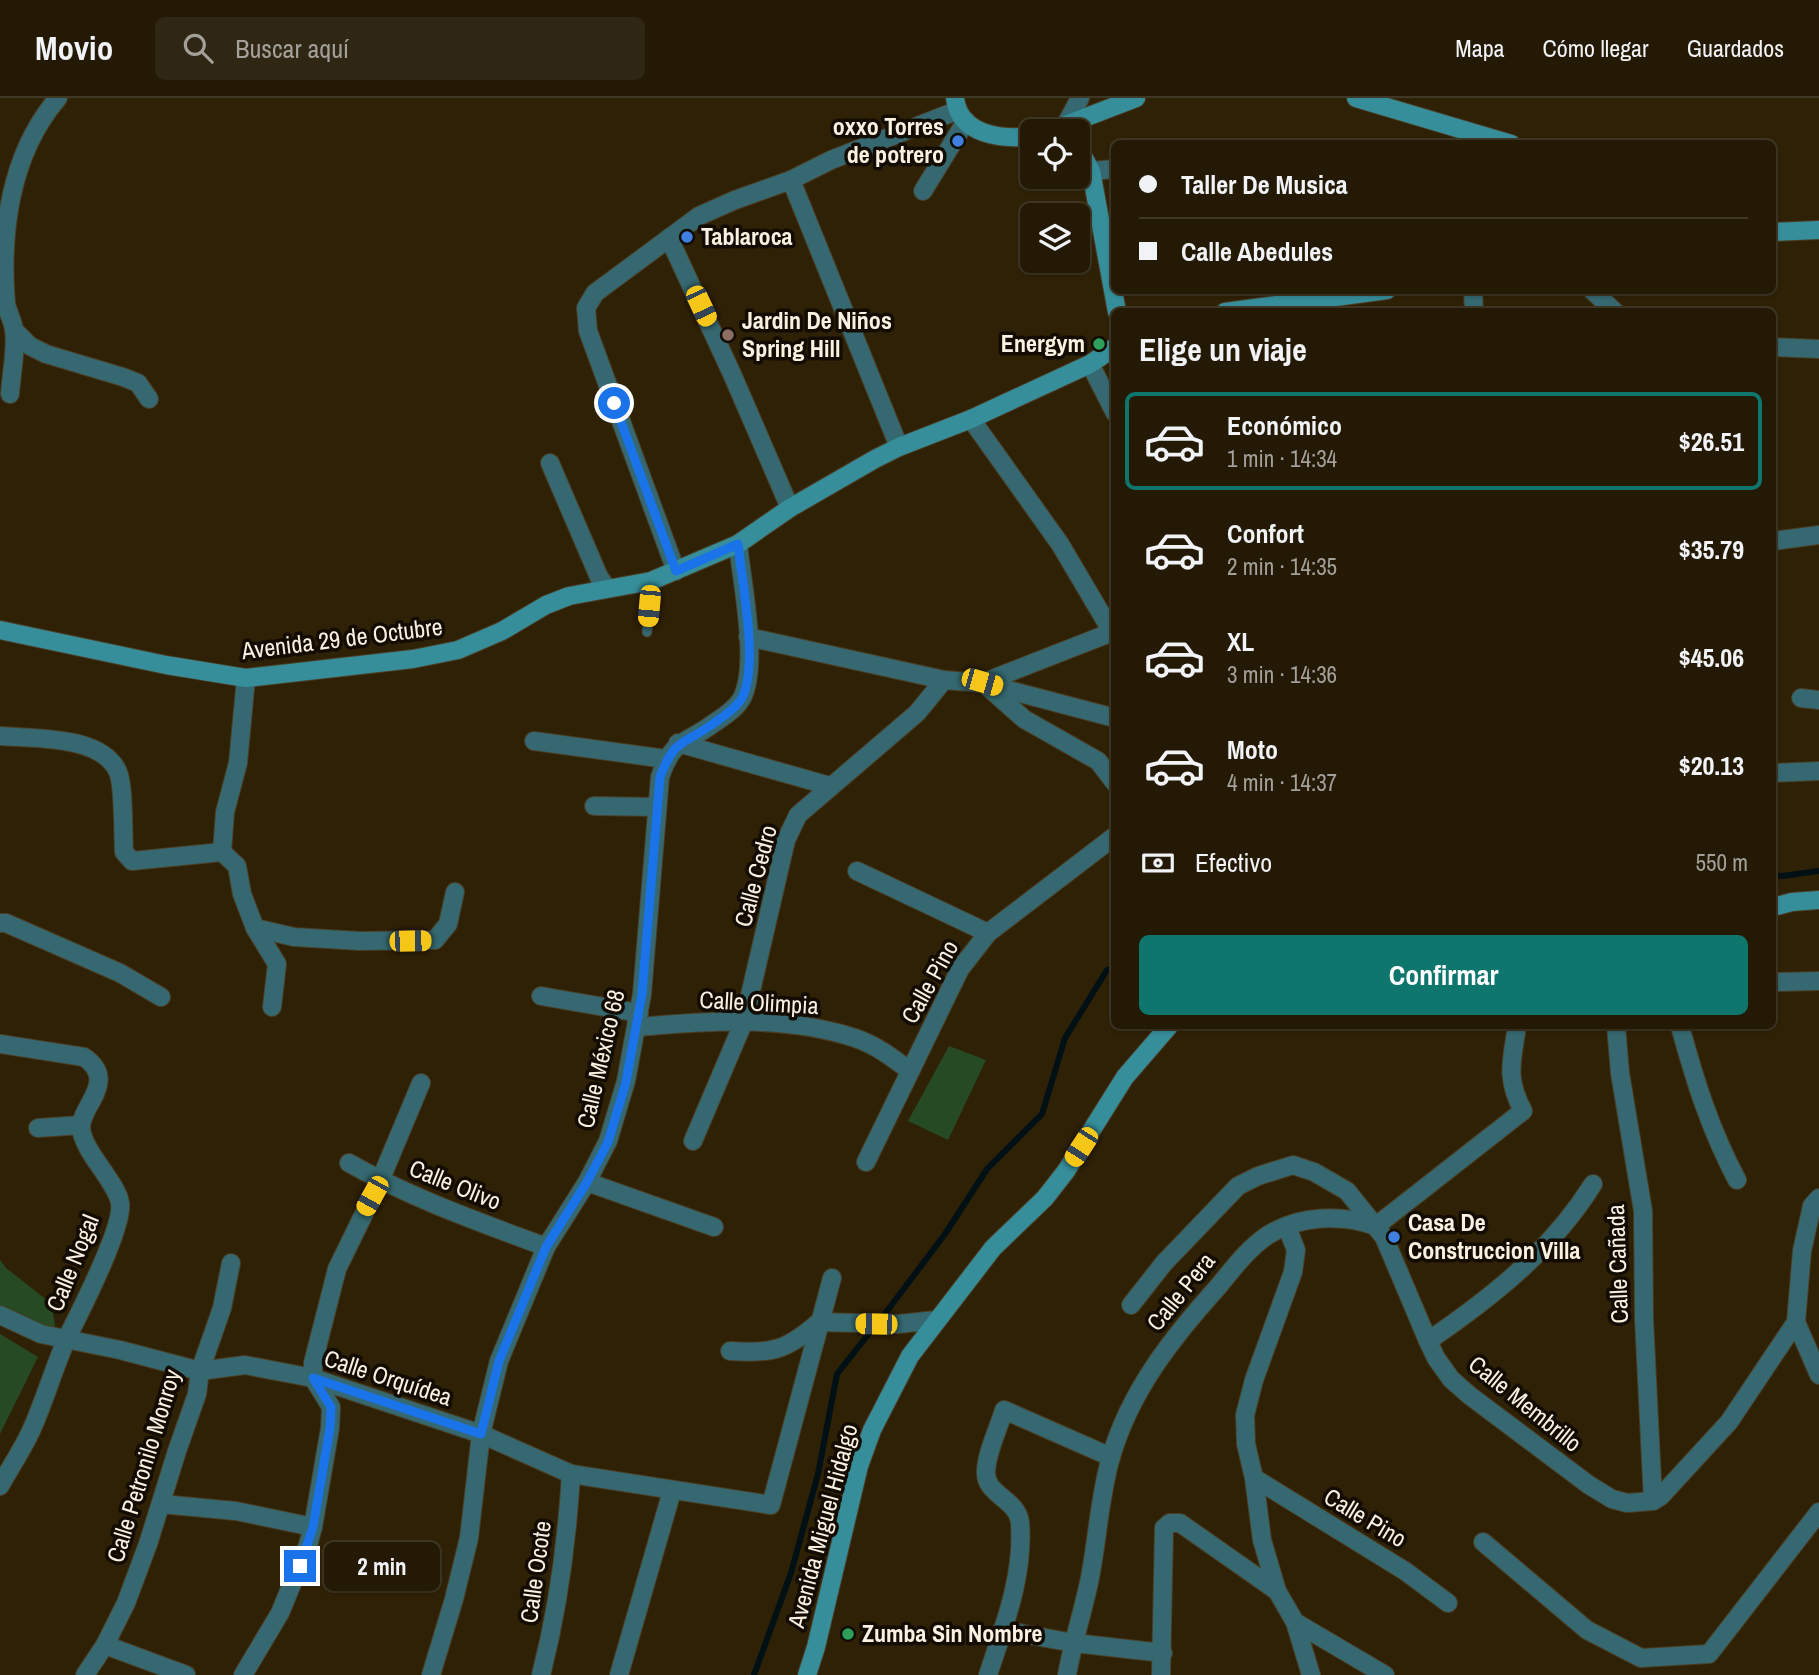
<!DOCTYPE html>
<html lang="es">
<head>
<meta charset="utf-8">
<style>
	:root { --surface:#231904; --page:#2f2613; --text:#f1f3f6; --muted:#a3a09a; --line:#403826; --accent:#0f766e }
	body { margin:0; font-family:"Archivo Narrow",sans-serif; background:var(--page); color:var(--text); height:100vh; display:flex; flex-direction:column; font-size:26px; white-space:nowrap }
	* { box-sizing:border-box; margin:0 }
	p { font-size:23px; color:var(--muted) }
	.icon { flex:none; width:38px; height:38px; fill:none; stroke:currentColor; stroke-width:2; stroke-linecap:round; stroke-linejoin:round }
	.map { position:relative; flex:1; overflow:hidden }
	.drawer { position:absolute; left:1111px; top:210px; width:665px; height:721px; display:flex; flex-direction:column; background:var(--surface); border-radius:10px; box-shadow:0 2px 5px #0004,0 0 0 2px var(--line) }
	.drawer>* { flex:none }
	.guide { position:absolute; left:1111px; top:42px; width:665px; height:154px; border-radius:10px; box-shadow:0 2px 5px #0004,0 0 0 2px var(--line); display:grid; align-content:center; height:154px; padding:0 28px; background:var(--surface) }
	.tools { position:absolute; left:1020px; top:21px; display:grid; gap:14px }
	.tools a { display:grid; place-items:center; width:70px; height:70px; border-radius:10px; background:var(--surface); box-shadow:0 2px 5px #0004,0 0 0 2px var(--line); font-size:35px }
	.end { position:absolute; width:32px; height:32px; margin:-16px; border:9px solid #1a73e8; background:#fff; box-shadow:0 0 0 4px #fff }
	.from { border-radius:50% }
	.bubble { position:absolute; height:49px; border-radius:10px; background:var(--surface); box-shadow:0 2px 5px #0004,0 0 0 2px var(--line); font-size:23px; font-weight:700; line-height:49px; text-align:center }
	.car { position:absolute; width:21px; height:42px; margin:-21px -10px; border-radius:9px; box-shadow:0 0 5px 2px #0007; background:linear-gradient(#f5c518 24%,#345 0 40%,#f5c518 0 76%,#345 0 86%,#f5c518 0) }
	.guide b { display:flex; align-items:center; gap:24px; height:66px; font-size:26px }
	.guide b+b { border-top:2px solid var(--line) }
	.guide i { width:18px; height:18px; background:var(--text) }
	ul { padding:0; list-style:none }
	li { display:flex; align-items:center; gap:21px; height:98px; margin:0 14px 10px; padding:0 14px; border:4px solid transparent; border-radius:10px }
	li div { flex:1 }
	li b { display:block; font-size:26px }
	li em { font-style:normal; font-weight:700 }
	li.on { border-color:var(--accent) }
	li>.icon { width:63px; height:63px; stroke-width:1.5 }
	h2 { padding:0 28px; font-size:32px; line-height:84px }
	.pay { display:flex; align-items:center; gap:18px; height:77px; padding:0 28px; font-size:26px }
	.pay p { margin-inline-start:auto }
	.cta { display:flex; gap:14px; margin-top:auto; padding:14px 28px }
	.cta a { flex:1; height:80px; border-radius:10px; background:var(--accent); color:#fff; font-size:28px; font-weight:700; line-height:80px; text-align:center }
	header { display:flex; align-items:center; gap:42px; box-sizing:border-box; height:98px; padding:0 35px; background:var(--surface); border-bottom:2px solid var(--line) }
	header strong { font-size:33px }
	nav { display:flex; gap:38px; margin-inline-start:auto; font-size:24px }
	.search { width:490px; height:63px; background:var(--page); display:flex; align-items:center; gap:18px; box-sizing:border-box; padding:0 24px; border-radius:10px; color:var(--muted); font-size:26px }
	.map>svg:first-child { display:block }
	.green { fill:#264a24 }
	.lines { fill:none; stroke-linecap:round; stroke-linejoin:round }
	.stream { stroke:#011014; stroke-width:6 }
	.lane-casing { stroke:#4b3e25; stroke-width:11 }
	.street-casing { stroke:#4b3e25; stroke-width:20 }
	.secondary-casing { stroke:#4b3e25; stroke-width:20 }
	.lane { stroke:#356870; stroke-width:9 }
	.street { stroke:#356870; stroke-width:18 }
	.secondary { stroke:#368e9b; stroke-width:18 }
	.route { stroke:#1a73e8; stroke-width:9 }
	.shop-dot { fill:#3f7fe0; stroke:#120c03; stroke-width:2.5 }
	.education-dot { fill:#8d6e63; stroke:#120c03; stroke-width:2.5 }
	.leisure-dot { fill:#2e9e5b; stroke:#120c03; stroke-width:2.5 }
	.labels { text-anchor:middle; stroke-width:7; stroke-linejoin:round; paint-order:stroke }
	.poi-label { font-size:24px; font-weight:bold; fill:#faf1e1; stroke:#120c03; text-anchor:start }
	.street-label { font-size:24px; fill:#faf1e1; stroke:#120c03 }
</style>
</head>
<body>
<header>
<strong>Movio</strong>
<div class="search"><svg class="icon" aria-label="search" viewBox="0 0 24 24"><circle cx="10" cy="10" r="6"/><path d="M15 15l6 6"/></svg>Buscar aquí</div>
<nav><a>Mapa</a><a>Cómo llegar</a><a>Guardados</a></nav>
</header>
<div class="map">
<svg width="1819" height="1577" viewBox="0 0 1819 1577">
	<rect width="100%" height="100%" fill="#2f2106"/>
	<g class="green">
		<polygon points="949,948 986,962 948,1042 908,1023"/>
		<polygon points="0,1162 6,1170 52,1206 55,1229 22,1224 0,1211"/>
		<polygon points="0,1236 38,1259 0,1336"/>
	</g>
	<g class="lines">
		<g class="stream">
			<polyline points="1773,777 1782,778 1819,773"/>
			<polyline points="881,1221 945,1136 987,1071 1042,1016 1065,940 1107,872 1115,869"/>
			<polyline points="754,1577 791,1475 818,1376 837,1276 874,1229"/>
		</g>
		<defs>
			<polyline id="lane" points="647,534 651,483"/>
			<g id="street">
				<polyline points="1066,26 1080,0"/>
				<polyline points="1091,73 1115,71"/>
				<polyline points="791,82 899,349"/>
				<polyline points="923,93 966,23"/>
				<polyline points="669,140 732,276 790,410"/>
				<polyline points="1473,192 1474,214"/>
				<polyline points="1592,192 1615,214"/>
				<polyline points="15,233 30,248 46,256 123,279 138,285 149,301"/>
				<polyline points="1773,249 1819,251"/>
				<polyline points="1090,266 1115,315"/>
				<path d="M10,296c1,-18 7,-47 4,-64 -1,-9 -6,-17 -8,-26 -6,-72 4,-150 52,-206"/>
				<polyline points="971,321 1060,446 1112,534"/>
				<polyline points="550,365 599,479 607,490"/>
				<polyline points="1773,443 1819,437"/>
				<polyline points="676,473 588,233 586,210 595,195 699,118 735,102 791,82 831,62 956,13"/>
				<polyline points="748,539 944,582 982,585 1115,620"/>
				<polyline points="982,585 1115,533"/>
				<polyline points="988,589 1024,621 1098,663 1115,685"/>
				<polyline points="1801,600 1819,602"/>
				<path d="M0,638c34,3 102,-1 118,36 6,13 5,64 6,80l8,9 90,-9"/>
				<polyline points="534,643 666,661"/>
				<polyline points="678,645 830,688"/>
				<polyline points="1773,675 1819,673"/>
				<polyline points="594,708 657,709"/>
				<polyline points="222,754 237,768 242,796 255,830 294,839 360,843 435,842 448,826 455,794"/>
				<polyline points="222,754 225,714 238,665 246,580"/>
				<polyline points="857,773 988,835"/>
				<polyline points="0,825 6,825 120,875 161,899"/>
				<polyline points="255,830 277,866 272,909"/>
				<polyline points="1773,884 1819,883"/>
				<polyline points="541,898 639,915"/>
				<polyline points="1616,928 1620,975 1643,1113 1644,1221 1653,1403"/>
				<path d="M1680,928c15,55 30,103 57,154"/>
				<path d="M637,929c72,-6 148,-12 218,11 21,7 38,20 55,33"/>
				<path d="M0,946l84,13c35,24 -4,49 -3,71 2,24 36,54 39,75 4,23 -40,109 -52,133 -14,31 -23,64 -37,95 -9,19 -21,37 -31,55"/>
				<polyline points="38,1030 81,1027"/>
				<polyline points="693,1043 744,923 786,742 798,717 917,615 944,582"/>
				<polyline points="866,1064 960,871 988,835 1115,738"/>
				<path d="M349,1065c62,35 130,59 197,84"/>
				<polyline points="587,1084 714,1129"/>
				<polyline points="1287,1129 1296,1152 1293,1174 1254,1282 1245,1317 1246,1346 1254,1380 1262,1442 1277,1493 1295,1524 1311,1577"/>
				<polyline points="1131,1207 1164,1165 1238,1088 1258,1078 1293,1067 1314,1074 1347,1093 1384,1139 1428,1243 1436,1260 1451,1281 1469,1297 1589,1387 1612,1401 1627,1405 1653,1403 1661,1398 1729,1324 1796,1224 1802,1153 1812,1108 1819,1100"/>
				<polyline points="0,1217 41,1236 120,1252 200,1273 245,1267 313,1280 481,1336 571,1376 771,1407 832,1180"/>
				<polyline points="1796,1224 1819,1277"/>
				<path d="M1428,1243c63,-43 124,-91 165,-157"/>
				<path d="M730,1253c43,3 57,-1 89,-29l79,2 39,-4"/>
				<polyline points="1254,1380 1405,1473 1448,1505"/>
				<polyline points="161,1406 236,1413 313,1429"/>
				<polyline points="1483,1444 1587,1532 1641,1560 1709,1556 1819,1414"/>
				<polyline points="1295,1524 1385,1577"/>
				<polyline points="1002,1532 1074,1545 1163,1555"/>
				<polyline points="105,1547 186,1577"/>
				<polyline points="85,1577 105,1547 126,1505 148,1446 177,1353 197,1296 200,1273 222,1210 231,1165"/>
				<polyline points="243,1577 280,1515 308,1447 313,1429 330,1330 331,1309 313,1280 313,1265 337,1171 380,1083 421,985"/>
				<path d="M431,1577l23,-76 15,-61 12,-104 18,-73 47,-114 41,-65 21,-41 18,-60 16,-87 18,-217c14,-40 23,-31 54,-54 9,-6 22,-14 28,-25 17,-34 0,-115 -4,-154"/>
				<path d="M541,1577c17,-66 26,-133 30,-201"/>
				<polyline points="619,1577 672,1393"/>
				<path d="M988,1577c16,-49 36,-99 32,-152 -2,-24 -35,-28 -34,-51 0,-18 13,-45 18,-62l107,47"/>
				<path d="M1067,1577c6,-35 18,-69 24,-103 7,-38 9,-78 20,-115 19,-66 61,-119 106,-169 16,-19 30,-39 51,-53 32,-20 74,-21 108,-9l147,-115c-18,-34 -11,-50 -6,-85"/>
				<polyline points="1161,1577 1164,1430 1170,1425 1180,1425 1277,1493"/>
			</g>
			<g id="secondary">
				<path d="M955,0c4,37 47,42 77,38"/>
				<polyline points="1356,0 1511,46"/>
				<polyline points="1050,33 1136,0"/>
				<polyline points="1078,49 1091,73 1117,214"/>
				<polyline points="1773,134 1819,132"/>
				<polyline points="1225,214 1387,192"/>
				<polyline points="0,532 166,567 246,580 413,561 458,552 502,533 546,507 569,498 651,483 738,446 790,410 875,361 899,349 971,321 1090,266 1115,249"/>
				<polyline points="1773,809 1792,804 1819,802"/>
				<polyline points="807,1577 816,1549 859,1368 872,1332 910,1258 993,1150 1045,1100 1066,1073 1125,979 1169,928"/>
			</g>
		</defs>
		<use href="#lane" class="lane-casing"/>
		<use href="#street" class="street-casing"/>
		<use href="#secondary" class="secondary-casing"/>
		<use href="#lane" class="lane"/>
		<use href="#street" class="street"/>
		<use href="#secondary" class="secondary"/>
	</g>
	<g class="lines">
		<path class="route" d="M300,1468l13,-39 17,-99 1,-21 -18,-29 168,56 18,-73 47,-114 41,-65 21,-40 18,-60 16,-88 18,-217c15,-40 23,-31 54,-54 9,-6 22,-15 28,-25 17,-34 0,-115 -4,-154l-62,27 -62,-168"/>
	</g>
	<g class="shop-dot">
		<circle cx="958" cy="43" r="7"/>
		<circle cx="687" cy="139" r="7"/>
		<circle cx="1394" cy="1139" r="7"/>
	</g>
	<circle class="education-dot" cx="728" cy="237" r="7"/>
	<g class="leisure-dot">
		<circle cx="1099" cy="246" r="7"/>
		<circle cx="848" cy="1536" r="7"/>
	</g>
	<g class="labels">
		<g class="poi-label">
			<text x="944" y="37" text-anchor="end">oxxo Torres<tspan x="944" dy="28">de potrero</tspan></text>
			<text x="701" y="147">Tablaroca</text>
			<text x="742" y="231">Jardin De Niños<tspan x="742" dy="28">Spring Hill</tspan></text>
			<text x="1085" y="254" text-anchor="end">Energym</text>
			<text x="1408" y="1133">Casa De<tspan x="1408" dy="28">Construccion Villa</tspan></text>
			<text x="862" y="1544">Zumba Sin Nombre</text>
		</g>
		<g class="street-label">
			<text transform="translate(342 541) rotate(-7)" y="8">Avenida 29 de Octubre</text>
			<text transform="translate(756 778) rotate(-75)" y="8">Calle Cedro</text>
			<text transform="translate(930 884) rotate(-61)" y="8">Calle Pino</text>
			<text transform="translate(759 905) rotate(3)" y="8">Calle Olimpia</text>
			<text transform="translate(601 961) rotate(-77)" y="8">Calle México 68</text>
			<text transform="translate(455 1087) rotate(22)" y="8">Calle Olivo</text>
			<text transform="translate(73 1165) rotate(-68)" y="8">Calle Nogal</text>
			<text transform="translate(1618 1166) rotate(-92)" y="8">Calle Cañada</text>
			<text transform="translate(1181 1194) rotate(-51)" y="8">Calle Pera</text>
			<text transform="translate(388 1280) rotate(18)" y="8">Calle Orquídea</text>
			<text transform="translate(1525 1306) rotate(39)" y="8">Calle Membrillo</text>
			<text transform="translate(144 1368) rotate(-73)" y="8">Calle Petronilo Monroy</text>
			<text transform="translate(1365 1420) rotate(31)" y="8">Calle Pino</text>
			<text transform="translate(823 1428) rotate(-75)" y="8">Avenida Miguel Hidalgo</text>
			<text transform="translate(536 1474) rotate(-82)" y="8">Calle Ocote</text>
		</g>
	</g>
</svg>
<div class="tools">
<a><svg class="icon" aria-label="locate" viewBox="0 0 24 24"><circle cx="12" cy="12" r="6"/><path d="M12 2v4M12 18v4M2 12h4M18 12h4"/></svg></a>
<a><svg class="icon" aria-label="layers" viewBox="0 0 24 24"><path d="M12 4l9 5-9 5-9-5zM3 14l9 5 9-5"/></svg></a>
</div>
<i class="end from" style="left:614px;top:305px"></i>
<i class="end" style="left:300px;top:1468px"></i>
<div class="bubble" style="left:324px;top:1444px;width:116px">2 min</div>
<i class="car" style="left:701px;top:208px;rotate:155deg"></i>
<i class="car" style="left:649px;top:508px;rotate:185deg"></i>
<i class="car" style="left:982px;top:584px;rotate:106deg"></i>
<i class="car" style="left:410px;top:843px;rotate:89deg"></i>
<i class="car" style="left:1081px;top:1049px;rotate:213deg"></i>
<i class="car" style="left:372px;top:1098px;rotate:209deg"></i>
<i class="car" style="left:876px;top:1226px;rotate:271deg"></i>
<div class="guide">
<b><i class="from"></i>Taller De Musica</b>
<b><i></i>Calle Abedules</b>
</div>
<section class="drawer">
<h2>Elige un viaje</h2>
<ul>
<li class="on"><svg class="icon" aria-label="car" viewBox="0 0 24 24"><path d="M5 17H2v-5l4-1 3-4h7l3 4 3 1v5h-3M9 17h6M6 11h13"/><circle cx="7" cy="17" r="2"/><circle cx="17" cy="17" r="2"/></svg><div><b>Económico</b><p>1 min · 14:34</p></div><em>$26.51</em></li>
<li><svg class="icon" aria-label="car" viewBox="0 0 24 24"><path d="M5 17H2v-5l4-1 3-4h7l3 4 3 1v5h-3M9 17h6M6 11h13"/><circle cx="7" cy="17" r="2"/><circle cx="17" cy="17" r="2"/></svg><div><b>Confort</b><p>2 min · 14:35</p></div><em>$35.79</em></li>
<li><svg class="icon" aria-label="car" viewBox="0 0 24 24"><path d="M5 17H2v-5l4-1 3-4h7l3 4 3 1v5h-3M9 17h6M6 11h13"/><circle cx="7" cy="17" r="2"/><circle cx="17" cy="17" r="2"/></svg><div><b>XL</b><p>3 min · 14:36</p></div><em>$45.06</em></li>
<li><svg class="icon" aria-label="car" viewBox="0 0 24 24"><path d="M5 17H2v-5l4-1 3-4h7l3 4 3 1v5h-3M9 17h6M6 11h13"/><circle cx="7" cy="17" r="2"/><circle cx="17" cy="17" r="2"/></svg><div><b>Moto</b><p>4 min · 14:37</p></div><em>$20.13</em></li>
</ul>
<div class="pay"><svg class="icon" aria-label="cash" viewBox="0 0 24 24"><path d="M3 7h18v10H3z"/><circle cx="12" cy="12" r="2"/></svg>Efectivo<p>550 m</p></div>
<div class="cta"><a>Confirmar</a></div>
</section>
</div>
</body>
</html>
